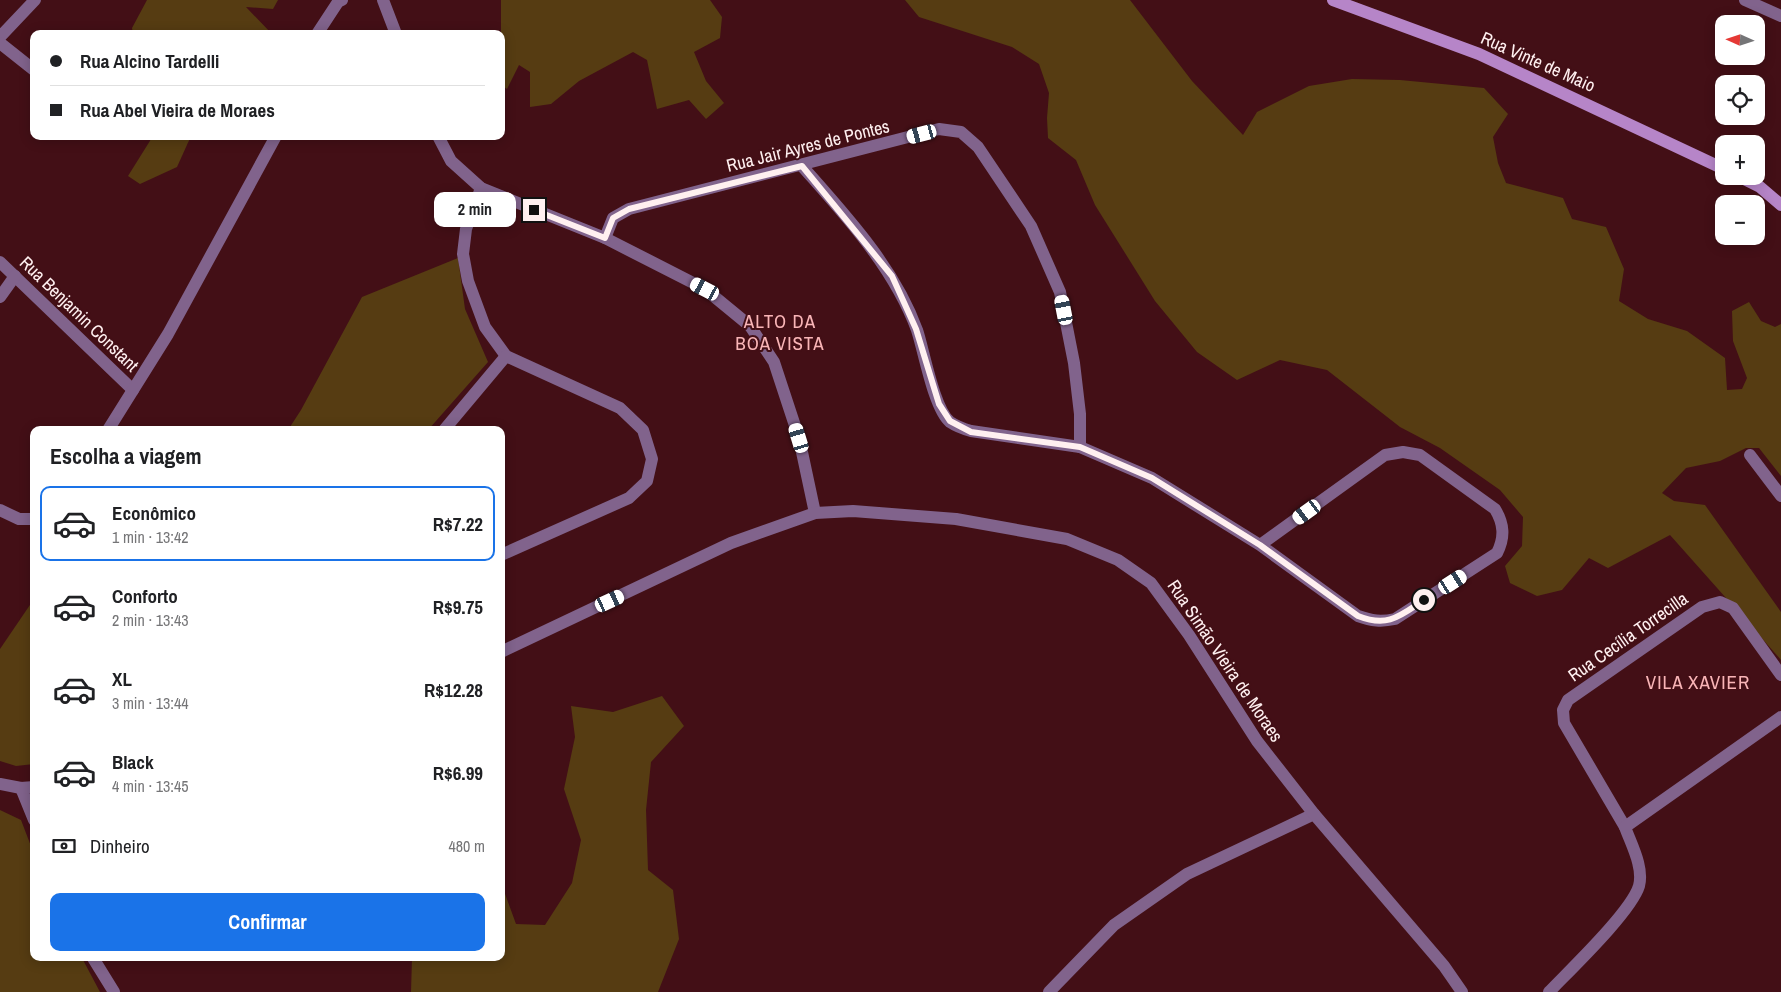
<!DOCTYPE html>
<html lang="pt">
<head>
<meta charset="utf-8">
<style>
	:root { --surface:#fff; --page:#f6f6f6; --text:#202124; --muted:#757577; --line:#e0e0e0; --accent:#1a73e8 }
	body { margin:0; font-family:"Archivo Narrow",sans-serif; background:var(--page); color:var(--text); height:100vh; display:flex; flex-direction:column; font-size:19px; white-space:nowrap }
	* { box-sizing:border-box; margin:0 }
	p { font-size:16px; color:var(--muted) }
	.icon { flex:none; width:28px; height:28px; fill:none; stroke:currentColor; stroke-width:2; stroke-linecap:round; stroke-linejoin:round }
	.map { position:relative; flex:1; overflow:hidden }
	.details { position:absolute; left:30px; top:426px; width:475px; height:535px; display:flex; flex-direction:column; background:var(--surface); border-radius:10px; box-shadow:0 2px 12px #0003 }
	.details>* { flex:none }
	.top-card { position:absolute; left:30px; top:30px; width:475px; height:110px; border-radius:10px; box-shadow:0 2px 12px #0003; display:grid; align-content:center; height:110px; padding:0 20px; background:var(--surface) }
	.needle { width:32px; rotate:273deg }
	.controls { position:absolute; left:1715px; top:15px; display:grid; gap:10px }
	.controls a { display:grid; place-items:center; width:50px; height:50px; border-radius:10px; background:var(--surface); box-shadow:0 2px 12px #0003; font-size:25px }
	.end { position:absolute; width:22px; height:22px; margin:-11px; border:6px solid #fff0f0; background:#111; box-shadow:0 0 0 2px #111 }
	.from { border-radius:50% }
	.bubble { position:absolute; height:35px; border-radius:10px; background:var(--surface); box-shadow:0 2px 12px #0003; font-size:16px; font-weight:800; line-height:35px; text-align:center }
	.car { position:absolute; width:15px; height:30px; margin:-15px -8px; border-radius:6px; box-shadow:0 0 4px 1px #0007; background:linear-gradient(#fff 24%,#345 0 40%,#fff 0 76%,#345 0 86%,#fff 0) }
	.top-card b { display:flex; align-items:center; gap:18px; height:48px; font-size:19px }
	.top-card b+b { border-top:1px solid var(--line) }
	.top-card i { width:12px; height:12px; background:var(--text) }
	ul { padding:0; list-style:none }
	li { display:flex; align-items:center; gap:15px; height:75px; margin:0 10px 8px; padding:0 10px; border:2px solid transparent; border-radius:10px }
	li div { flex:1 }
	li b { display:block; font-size:19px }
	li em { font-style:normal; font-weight:800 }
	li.current { border-color:var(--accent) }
	li>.icon { width:45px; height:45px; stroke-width:1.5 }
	h2 { padding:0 20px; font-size:22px; line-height:60px }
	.pay { display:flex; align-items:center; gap:12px; height:55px; padding:0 20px; font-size:19px }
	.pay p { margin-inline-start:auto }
	.action { display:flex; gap:10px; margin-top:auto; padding:10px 20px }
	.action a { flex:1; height:58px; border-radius:10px; background:var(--accent); color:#fff; font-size:20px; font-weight:800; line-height:58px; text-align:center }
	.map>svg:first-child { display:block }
	.green { fill:#563c12 }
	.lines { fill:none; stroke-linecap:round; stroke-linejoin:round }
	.minor { stroke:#81638c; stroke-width:12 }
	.tertiary { stroke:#81638c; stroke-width:12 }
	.secondary { stroke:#b685c8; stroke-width:12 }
	.route { stroke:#fff0f0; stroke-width:6 }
	.labels { text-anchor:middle; stroke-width:4; stroke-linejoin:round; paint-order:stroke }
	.street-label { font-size:18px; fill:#fff0f0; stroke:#430f16 }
	.neighbourhood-label { font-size:19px; letter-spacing:1px; fill:#f9b5b7; stroke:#430f16 }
</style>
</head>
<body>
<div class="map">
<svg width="1781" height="992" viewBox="0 0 1781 992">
	<rect width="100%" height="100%" fill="#430f16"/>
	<g class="green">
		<polygon points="147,0 278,0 273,9 246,7 272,34 133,34 132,28"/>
		<polygon points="501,0 710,0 722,17 720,38 694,52 706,81 724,103 706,119 689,100 657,109 647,60 633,52 579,81 551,104 530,107 530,72 519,65 507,89 501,85"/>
		<polygon points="905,0 1130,0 1192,81 1243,135 1257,112 1309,86 1352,79 1400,80 1484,88 1508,114 1493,137 1498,163 1506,183 1563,198 1572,219 1606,227 1624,269 1619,301 1648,319 1687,331 1725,358 1727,390 1742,389 1747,378 1733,341 1732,311 1749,302 1761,321 1775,327 1781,324 1781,476 1759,448 1746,448 1720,461 1686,468 1662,493 1674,501 1705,505 1781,612 1781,660 1670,535 1608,568 1589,558 1562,590 1537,596 1510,583 1505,566 1522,546 1523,517 1500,490 1440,448 1400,427 1327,370 1280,360 1237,380 1197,352 1155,301 1095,205 1076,160 1048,138 1047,118 1049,93 1039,64 1012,47 919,17"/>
		<polygon points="153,136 191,136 177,167 140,184 128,176"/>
		<polygon points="458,258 465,309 488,362 428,430 288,430 301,410 362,297"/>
		<polygon points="34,599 34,764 16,766 0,761 0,649"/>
		<polygon points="662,696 684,726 651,762 646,810 648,870 673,890 679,939 658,992 411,992 412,958 501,958 501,889 504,891 516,924 545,925 572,883 581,840 564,789 575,737 571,706 613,712"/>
		<polygon points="0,810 21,820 34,854 34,958 82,958 100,992 0,992"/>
	</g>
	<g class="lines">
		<g class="minor">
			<polyline points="383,0 396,34"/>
			<polyline points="1745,0 1781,16"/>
			<polyline points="317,34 338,2 342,0"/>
			<polyline points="0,37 35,0"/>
			<polyline points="0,43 34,70"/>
			<polyline points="438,136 451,161 481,188 605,238 705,289 750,326 774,362 799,438 815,513"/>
			<path d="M802,166c44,50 92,101 115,164 7,21 17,79 33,92 6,4 14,7 21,9l109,16 72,31 108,67 98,71c14,5 23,6 37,3l102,-66c8,-16 7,-29 -2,-44l-75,-54 -17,-3 -18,3 -125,90"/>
			<polyline points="481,188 466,229 463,254 468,281 485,327 506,356 620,408 643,430 652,459 647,481 629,498 501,555"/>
			<polyline points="605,238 613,218 629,209 939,129 961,132 978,147 1031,226 1060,292 1074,363 1080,414 1080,447"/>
			<polyline points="0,262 133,390"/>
			<polyline points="0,297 15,276"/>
			<polyline points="108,430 168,334 276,136"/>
			<polyline points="444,430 506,356"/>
			<polyline points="1750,455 1781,496"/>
			<polyline points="0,510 19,519 34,519"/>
			<polyline points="21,788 34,820"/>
			<polyline points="1625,827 1564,723 1563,710 1568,700 1702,607 1720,602 1733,608 1781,675"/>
			<polyline points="93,958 114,992"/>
			<polyline points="1049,992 1114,925 1187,874 1314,814"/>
			<path d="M1549,992c21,-22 82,-80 90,-106 5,-19 -8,-42 -14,-59l156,-110"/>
		</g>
		<g class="tertiary">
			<polyline points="501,652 731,543 815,513 853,511 956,519 1067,539 1118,560 1151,583 1189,635 1257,741 1314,814 1444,966 1462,992"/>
			<polyline points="0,784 21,788 34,787"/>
		</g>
		<g class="secondary">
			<polyline points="1333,0 1479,54 1724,169"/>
			<polyline points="1738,176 1760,187 1781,205"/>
		</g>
	</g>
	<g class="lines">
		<path class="route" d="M534,210l71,28 8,-20 16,-9 173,-43 90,110 24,53 23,75 11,17 21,11 109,15 72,31 108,67 98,71c30,12 42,0 66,-16"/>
	</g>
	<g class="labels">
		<g class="street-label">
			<text transform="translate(1538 62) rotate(24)" y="6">Rua Vinte de Maio</text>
			<text transform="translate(808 146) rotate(-14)" y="6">Rua Jair Ayres de Pontes</text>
			<text transform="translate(79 314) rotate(44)" y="6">Rua Benjamin Constant</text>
			<text transform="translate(1628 637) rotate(-35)" y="6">Rua Cecília Torrecilla</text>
			<text transform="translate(1225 661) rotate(56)" y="6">Rua Simão Vieira de Moraes</text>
		</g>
		<g class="neighbourhood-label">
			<text x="780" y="328">ALTO DA<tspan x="780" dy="22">BOA VISTA</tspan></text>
			<text x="1698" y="689">VILA XAVIER</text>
		</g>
	</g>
</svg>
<div class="controls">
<a><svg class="needle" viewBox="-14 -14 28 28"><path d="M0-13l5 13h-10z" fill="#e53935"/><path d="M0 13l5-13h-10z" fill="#757577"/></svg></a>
<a><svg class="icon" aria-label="locate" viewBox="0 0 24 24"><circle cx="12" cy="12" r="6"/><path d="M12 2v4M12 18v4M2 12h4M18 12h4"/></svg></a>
<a>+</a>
<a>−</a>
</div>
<i class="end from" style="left:1424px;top:600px"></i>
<i class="end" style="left:534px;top:210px"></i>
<div class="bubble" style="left:434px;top:192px;width:82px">2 min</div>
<i class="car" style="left:922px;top:134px;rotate:255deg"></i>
<i class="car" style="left:705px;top:289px;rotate:297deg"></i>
<i class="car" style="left:1064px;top:310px;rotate:349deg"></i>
<i class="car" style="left:799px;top:438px;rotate:343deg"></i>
<i class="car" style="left:1307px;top:512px;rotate:234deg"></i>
<i class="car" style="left:1453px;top:582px;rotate:57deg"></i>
<i class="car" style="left:610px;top:601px;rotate:65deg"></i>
<div class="top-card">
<b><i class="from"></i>Rua Alcino Tardelli</b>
<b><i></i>Rua Abel Vieira de Moraes</b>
</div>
<section class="details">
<h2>Escolha a viagem</h2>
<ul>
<li class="current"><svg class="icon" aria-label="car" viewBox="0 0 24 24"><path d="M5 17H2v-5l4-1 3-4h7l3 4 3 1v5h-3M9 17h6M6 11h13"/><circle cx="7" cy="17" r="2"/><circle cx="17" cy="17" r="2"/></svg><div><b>Econômico</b><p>1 min · 13:42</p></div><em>R$7.22</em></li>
<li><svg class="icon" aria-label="car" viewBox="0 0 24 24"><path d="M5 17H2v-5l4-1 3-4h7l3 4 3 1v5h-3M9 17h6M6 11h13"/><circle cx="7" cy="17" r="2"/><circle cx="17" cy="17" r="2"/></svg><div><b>Conforto</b><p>2 min · 13:43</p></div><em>R$9.75</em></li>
<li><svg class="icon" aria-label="car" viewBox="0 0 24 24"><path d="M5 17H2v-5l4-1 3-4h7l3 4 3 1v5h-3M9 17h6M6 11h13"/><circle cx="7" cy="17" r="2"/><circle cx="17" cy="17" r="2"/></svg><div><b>XL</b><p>3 min · 13:44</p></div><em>R$12.28</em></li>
<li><svg class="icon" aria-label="car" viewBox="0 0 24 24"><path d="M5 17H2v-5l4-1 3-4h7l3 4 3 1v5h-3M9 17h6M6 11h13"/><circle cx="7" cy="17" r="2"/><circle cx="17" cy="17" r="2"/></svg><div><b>Black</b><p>4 min · 13:45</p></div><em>R$6.99</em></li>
</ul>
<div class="pay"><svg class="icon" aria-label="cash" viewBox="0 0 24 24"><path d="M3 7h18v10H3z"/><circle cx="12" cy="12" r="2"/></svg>Dinheiro<p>480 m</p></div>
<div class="action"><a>Confirmar</a></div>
</section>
</div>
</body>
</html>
